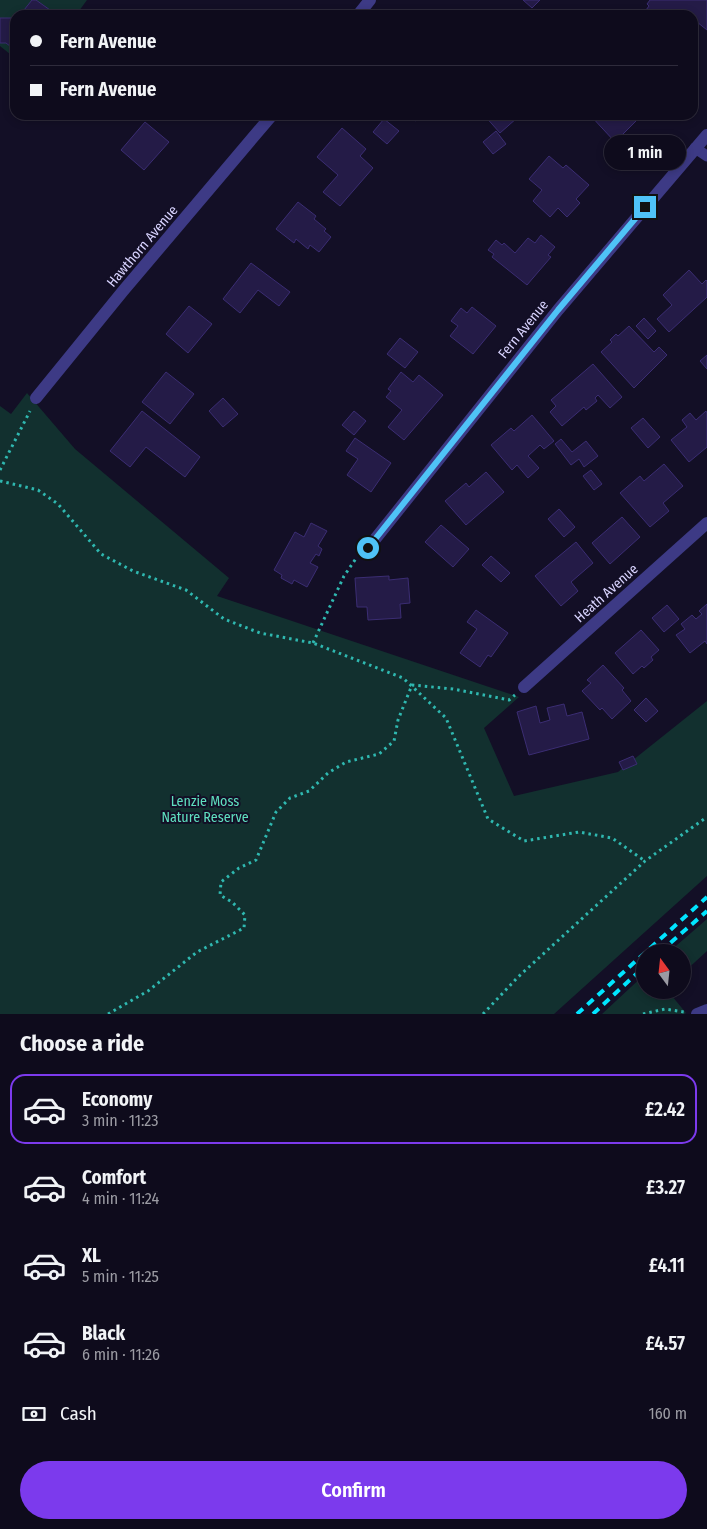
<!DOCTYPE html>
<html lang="en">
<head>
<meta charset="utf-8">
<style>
	:root { --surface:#0e0b1c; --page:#1c1929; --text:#f1f3f6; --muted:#9b9ba3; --line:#2e2b3b; --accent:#7c3aed }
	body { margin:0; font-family:"Fira Sans Condensed",sans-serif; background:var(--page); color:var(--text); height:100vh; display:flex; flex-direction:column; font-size:19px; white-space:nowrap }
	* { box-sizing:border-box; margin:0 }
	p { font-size:16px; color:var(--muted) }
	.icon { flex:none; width:28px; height:28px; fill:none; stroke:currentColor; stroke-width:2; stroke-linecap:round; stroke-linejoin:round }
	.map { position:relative; height:1014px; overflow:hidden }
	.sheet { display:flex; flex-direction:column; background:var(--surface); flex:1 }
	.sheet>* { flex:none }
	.hud { position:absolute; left:10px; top:10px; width:688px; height:110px; border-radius:15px; box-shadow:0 2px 8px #0003,0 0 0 1px var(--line); display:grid; align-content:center; height:110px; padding:0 20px; background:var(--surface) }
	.needle { width:32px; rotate:345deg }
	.tools { position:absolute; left:636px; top:944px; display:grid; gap:10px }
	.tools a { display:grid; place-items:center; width:55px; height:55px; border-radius:50%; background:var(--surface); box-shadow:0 2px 8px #0003,0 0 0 1px var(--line); font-size:25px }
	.end { position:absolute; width:22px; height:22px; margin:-11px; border:6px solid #4fc3f7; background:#111; box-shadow:0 0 0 2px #111 }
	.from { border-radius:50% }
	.bubble { position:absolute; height:35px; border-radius:18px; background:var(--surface); box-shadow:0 2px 8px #0003,0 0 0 1px var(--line); font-size:16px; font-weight:600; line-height:35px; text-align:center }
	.hud b { display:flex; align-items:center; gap:18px; height:48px; font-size:19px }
	.hud b+b { border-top:1px solid var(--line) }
	.hud i { width:12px; height:12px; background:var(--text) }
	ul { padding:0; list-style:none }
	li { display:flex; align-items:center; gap:15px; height:70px; margin:0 10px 8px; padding:0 10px; border:2px solid transparent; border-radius:15px }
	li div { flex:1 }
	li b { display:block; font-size:19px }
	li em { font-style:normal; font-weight:600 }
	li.on { border-color:var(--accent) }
	li>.icon { width:45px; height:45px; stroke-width:1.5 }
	h2 { padding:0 20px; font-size:22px; line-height:60px }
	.pay { display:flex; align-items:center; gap:12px; height:55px; padding:0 20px; font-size:19px }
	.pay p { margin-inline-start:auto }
	.primary-button { display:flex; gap:10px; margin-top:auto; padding:10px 20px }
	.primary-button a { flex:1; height:58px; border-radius:30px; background:var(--accent); color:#fff; font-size:20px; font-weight:600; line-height:58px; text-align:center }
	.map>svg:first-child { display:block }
	.green { fill:#12302f }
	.building { fill:#241b47; stroke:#3b2d73 }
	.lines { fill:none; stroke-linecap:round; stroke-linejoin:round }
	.path { stroke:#2fb8b0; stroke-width:3; stroke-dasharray:2.5 4; stroke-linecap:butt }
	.service { stroke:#3d3a85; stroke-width:11 }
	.minor { stroke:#3d3a85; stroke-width:12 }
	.rail { stroke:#00e5ff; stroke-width:4; stroke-dasharray:8 6; stroke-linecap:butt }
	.route { stroke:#4fc3f7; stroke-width:6 }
	.labels { text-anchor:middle; stroke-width:4; stroke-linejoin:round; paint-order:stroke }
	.street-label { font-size:14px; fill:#d9d4ff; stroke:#130f26 }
	.park-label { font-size:14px; fill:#5fe0c0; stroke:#130f26 }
</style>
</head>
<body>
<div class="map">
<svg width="707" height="1014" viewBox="0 0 707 1014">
	<rect width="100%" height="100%" fill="#130f26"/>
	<g class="green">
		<polygon points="0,0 87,0 76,15 15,15 15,58 0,46"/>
		<polygon points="27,393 75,449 229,578 217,596 519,697 484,728 514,796 618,772 707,701 707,876 554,1014 0,1014 0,406 11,414"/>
		<polygon points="707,919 707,951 683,973 682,952 669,952"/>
		<polygon points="645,974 645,990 667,990 686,1013 684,1014 602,1014"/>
	</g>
	<g class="building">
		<polygon points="32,0 36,0 57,15 20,15"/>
		<polygon points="523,0 540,0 532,8"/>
		<polygon points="650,0 707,0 707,30 692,18 692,15 644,15 643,14 649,6 647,4"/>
		<polygon points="0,18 15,18 15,50 6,43 0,43"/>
		<polygon points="408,115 421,115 416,121"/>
		<polygon points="484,115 515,115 517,118 500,133"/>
		<polygon points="590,115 641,115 641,116 615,142"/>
		<polygon points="384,119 399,131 387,144 373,132"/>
		<polygon points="145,122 169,142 144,170 121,150"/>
		<polygon points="342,128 366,149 360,156 373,168 340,206 323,192 338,175 317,157"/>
		<polygon points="496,131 506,144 493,154 483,142"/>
		<polygon points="549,156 563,168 566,165 589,185 576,199 580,203 567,217 558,208 550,217 533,201 542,190 529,179"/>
		<polygon points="298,202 316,216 314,219 326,229 324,231 331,237 319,252 310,245 308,249 296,239 294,243 276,229"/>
		<polygon points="541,235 555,247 548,255 551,257 527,285 492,257 494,254 488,250 496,240 502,245 504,243 515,253 528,238 535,243"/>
		<polygon points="251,263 290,292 279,306 258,290 240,313 223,299"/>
		<polygon points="689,270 702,284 706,280 707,281 707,297 669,332 657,319 672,305 663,295"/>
		<polygon points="189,306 212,324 188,353 166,334"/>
		<polygon points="472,307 496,326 473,354 450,336 458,326 451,321 461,308 467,313"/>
		<polygon points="644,318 656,331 648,339 636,326"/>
		<polygon points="629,326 654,352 659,347 667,355 634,388 601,352 612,342 610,340 616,334 618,336"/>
		<polygon points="400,338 418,352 405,368 387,354"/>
		<polygon points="707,355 707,369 700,361"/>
		<polygon points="593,364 622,397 610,408 598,395 595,398 597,401 586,410 584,407 562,426 550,412 556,406 551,400"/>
		<polygon points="166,372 194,394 170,424 142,402"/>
		<polygon points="401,372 413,382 419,375 443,395 404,440 388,427 402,410 386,397 391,391 388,389"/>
		<polygon points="223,398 238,414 223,427 209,411"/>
		<polygon points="142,411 200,457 185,477 146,447 130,467 110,451"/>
		<polygon points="354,411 366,421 354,435 342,425"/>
		<polygon points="706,411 707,413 707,447 689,462 671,440 687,427 682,420 690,413 696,420"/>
		<polygon points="532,415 554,441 544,449 540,445 528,456 539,468 528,478 517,465 512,470 491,445 511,428 514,431"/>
		<polygon points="643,418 660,437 648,448 631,428"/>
		<polygon points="355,438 391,463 371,492 347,475 358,459 346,451"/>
		<polygon points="561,439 572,452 586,441 598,456 584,467 579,459 571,465 555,444"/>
		<polygon points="664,464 683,486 663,503 669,511 650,527 620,493 640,476 644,481"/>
		<polygon points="591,470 602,484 594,490 583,476"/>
		<polygon points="486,472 504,492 466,525 445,501 466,483 469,487"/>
		<polygon points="559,509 575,527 564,537 548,519"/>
		<polygon points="622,517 640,537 610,564 592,543"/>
		<polygon points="311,523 327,531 318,546 322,549 319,556 316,554 310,563 318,567 307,587 294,580 292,584 281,578 282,575 274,570 295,532 304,537"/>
		<polygon points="441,525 469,549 453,567 425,542"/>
		<polygon points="576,542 593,563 571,582 578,591 561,606 535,576"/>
		<polygon points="491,556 510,573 501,582 482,565"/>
		<polygon points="389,576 389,580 408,578 410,603 400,604 401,618 368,620 367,607 357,607 355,578"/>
		<polygon points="707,604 707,644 705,641 690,653 676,635 685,629 681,624 692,615 696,619 702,614 699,611"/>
		<polygon points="667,605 679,619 664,632 652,618"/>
		<polygon points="476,610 508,633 491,657 488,655 480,667 460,653 477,629 467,622"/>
		<polygon points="641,630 659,650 651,657 653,660 644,668 642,666 633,674 615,653"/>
		<polygon points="603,665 624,688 622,690 631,701 612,719 602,708 600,710 582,691 591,683 587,680"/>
		<polygon points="646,698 658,711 646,722 634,710"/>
		<polygon points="564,704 567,716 582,712 589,739 529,755 517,712 536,706 540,723 550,720 547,708"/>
		<polygon points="633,756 637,764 623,770 619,762"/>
	</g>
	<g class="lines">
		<g class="path">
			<polyline points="0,470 30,411"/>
			<polyline points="0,481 38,490 58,504 101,554 133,571 186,590 224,619 260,633 313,643 403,678 446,718 488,819 524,841 579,832 612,838 645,861"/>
			<polyline points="313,643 344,576 357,557"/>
			<polyline points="108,1014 148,991 197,952 244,928 245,915 232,902 220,895 221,882 239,868 256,860 276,812 290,798 309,791 328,773 346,762 379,754 394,741 398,720 412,685 453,689 509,700 515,695"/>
			<polyline points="483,1014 518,977 645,861 707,817"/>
			<polyline points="643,1014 665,1009 684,1012"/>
		</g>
		<polyline class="service" points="695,148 707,156"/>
		<g class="minor">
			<polyline points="358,15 370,0"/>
			<polyline points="36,398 123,291 272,115"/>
			<polyline points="368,548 558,310 707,135"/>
			<polyline points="524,687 707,523"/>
			<polyline points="697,1014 707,1010"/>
		</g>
		<g class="rail">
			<polyline points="660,952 707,911"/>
			<polyline points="577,1014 707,897"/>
			<polyline points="593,1014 645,966"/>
		</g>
	</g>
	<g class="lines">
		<polyline class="route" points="368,548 558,310 645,207"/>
	</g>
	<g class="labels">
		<g class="street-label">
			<text transform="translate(142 246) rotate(-50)" y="5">Hawthorn Avenue</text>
			<text transform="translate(523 329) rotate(-51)" y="5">Fern Avenue</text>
			<text transform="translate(606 593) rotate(-42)" y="5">Heath Avenue</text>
		</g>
		<g class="park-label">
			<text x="205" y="806">Lenzie Moss<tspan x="205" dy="16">Nature Reserve</tspan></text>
		</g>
	</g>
</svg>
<div class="tools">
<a><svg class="needle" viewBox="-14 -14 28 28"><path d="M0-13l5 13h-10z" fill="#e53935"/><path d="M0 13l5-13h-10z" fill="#9b9ba3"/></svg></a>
</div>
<i class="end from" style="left:368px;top:548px"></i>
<i class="end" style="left:645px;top:207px"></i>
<div class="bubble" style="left:604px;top:135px;width:82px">1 min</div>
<div class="hud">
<b><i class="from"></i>Fern Avenue</b>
<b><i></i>Fern Avenue</b>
</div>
</div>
<section class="sheet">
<h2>Choose a ride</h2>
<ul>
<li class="on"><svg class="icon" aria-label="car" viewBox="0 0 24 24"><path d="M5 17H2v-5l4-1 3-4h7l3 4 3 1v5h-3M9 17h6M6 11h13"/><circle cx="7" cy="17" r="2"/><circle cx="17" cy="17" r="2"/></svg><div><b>Economy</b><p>3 min · 11:23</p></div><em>£2.42</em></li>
<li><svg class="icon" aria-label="car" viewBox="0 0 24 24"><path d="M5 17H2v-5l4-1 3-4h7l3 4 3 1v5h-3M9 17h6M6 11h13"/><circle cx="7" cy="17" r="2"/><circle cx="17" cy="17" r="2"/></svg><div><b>Comfort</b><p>4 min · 11:24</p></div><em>£3.27</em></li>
<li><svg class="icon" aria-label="car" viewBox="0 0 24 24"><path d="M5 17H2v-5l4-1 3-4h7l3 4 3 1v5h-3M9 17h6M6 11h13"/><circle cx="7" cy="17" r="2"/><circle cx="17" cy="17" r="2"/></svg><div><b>XL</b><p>5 min · 11:25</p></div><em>£4.11</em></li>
<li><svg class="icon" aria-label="car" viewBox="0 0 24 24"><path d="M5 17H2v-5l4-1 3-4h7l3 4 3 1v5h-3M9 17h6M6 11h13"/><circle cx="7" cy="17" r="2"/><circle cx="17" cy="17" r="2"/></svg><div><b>Black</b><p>6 min · 11:26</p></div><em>£4.57</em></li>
</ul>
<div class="pay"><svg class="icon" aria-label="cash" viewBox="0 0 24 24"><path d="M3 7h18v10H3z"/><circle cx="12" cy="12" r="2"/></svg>Cash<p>160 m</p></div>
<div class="primary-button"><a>Confirm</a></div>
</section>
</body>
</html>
